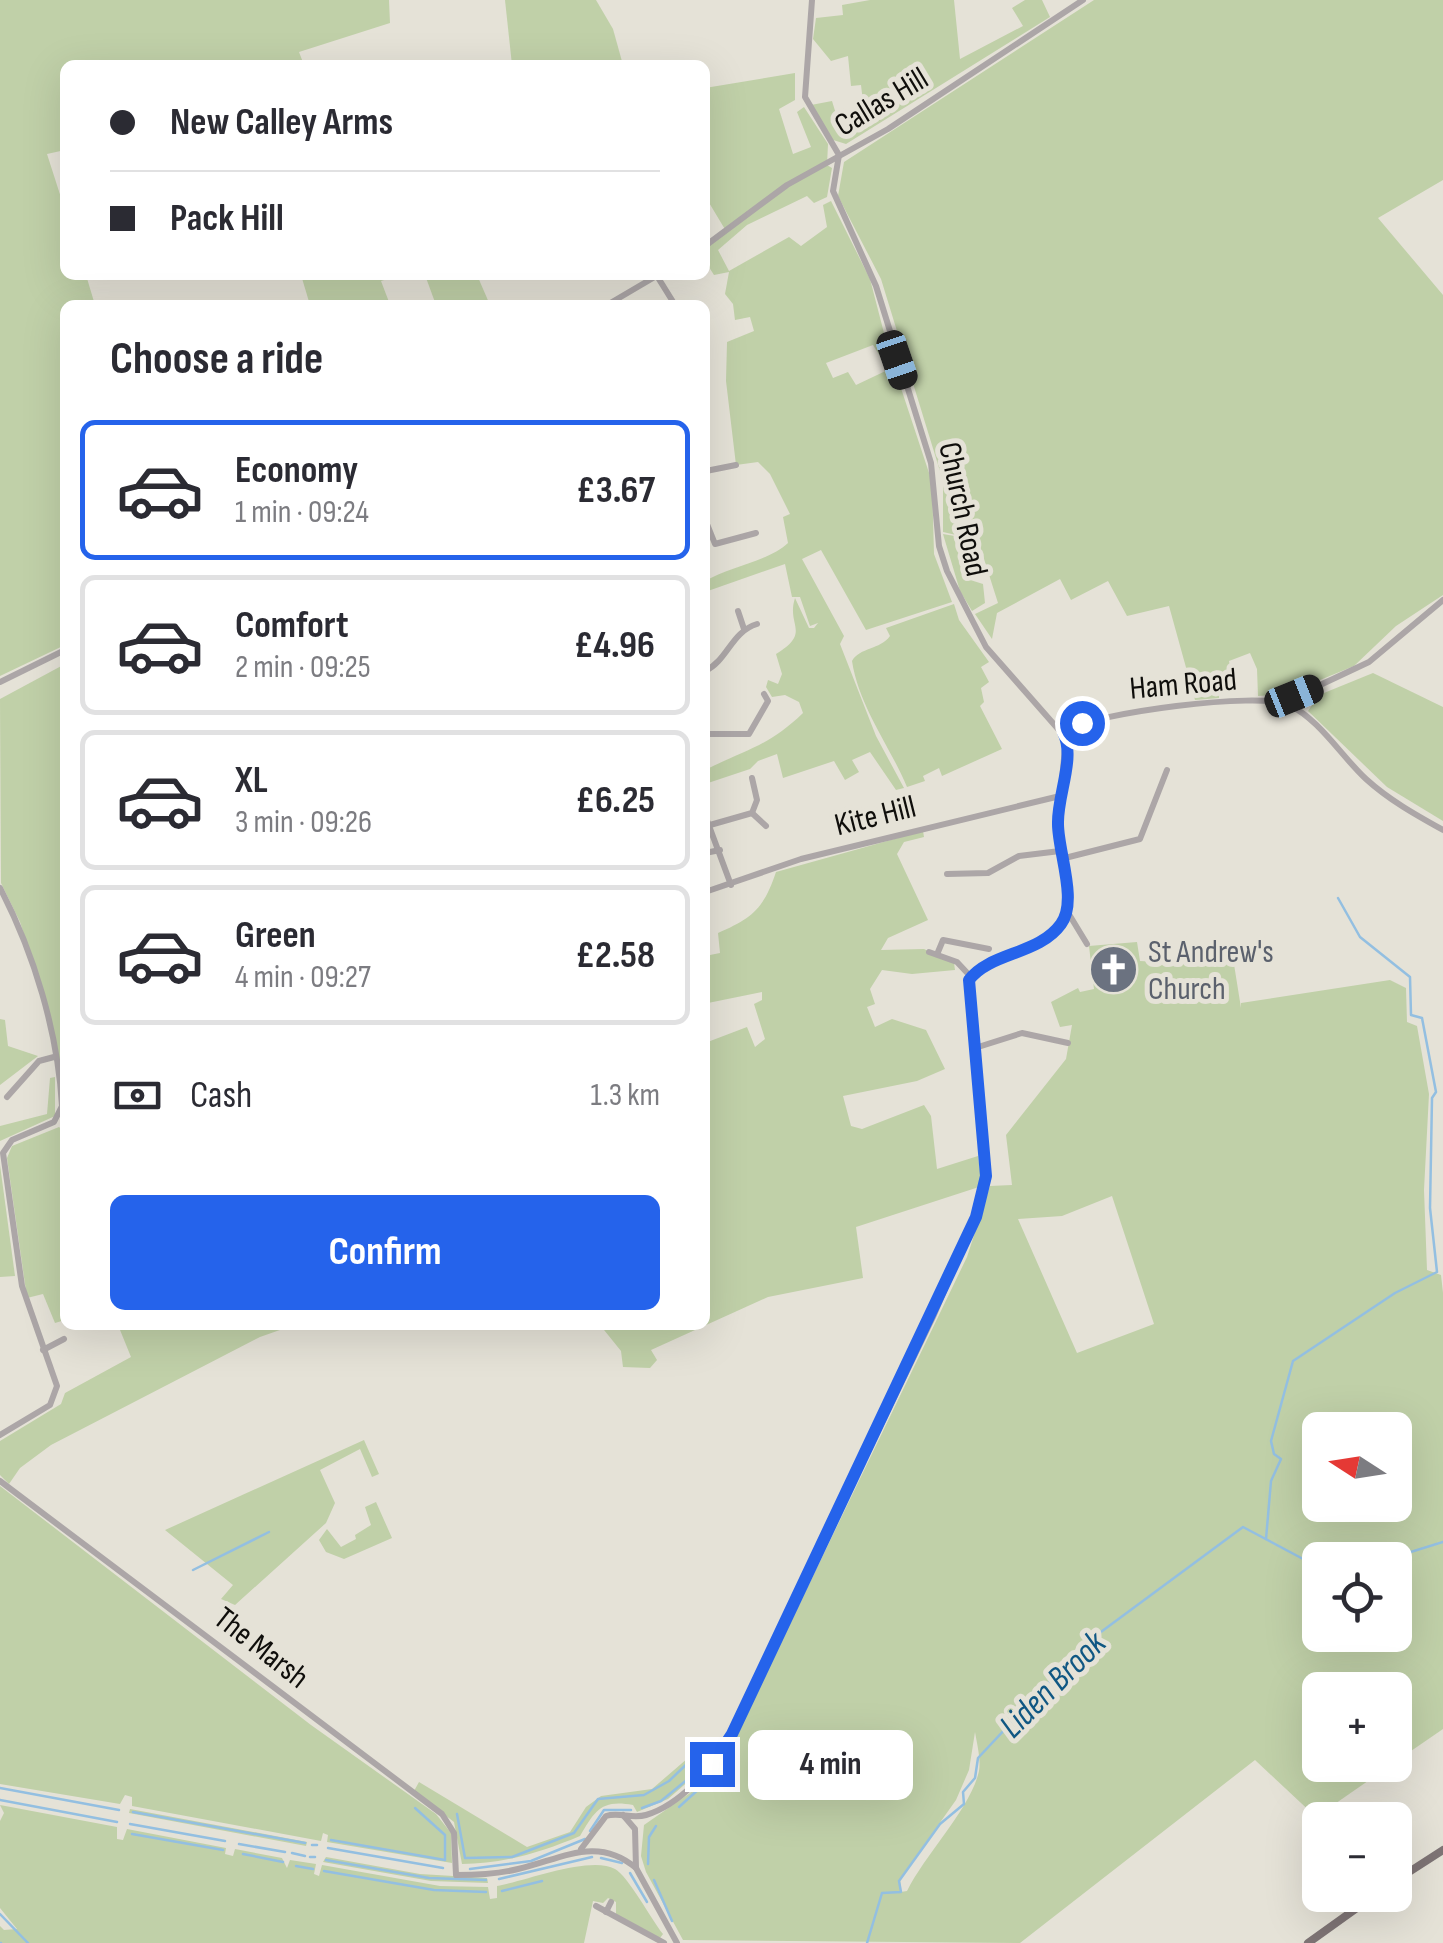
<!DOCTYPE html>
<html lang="en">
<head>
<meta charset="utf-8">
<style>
	:root { --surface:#fff; --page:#f7f7f7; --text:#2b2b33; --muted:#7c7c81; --line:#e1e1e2; --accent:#2563eb }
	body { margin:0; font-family:"Sofia Sans Condensed",sans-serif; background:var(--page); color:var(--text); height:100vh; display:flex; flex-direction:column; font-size:38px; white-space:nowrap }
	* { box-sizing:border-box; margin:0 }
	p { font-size:32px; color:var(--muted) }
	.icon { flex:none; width:55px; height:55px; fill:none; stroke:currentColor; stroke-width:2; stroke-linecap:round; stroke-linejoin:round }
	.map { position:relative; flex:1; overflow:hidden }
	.side { position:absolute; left:60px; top:300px; width:650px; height:1030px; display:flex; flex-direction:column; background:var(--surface); border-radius:15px; box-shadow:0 10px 40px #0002 }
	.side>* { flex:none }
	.guide { position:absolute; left:60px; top:60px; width:650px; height:220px; border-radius:15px; box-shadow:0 10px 40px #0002; display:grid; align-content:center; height:220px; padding:0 50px; background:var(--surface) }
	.needle { width:65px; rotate:282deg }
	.fabs { position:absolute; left:1302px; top:1412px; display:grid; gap:20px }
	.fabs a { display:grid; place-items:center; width:110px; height:110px; border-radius:15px; background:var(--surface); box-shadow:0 10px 40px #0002; font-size:50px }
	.end { position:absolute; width:45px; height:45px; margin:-22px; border:12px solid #2563eb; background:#fff; box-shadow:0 0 0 5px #fff }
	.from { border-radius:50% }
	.bubble { position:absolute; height:70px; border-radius:15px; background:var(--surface); box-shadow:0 10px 40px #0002; font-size:32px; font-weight:700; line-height:70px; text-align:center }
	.car { position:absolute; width:30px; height:60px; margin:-30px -15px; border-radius:12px; box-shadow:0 0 8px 2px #0007; background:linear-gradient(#222 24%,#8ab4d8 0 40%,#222 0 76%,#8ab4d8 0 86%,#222 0) }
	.guide b { display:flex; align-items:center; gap:35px; height:95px; font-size:38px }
	.guide b+b { border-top:2px solid var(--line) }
	.guide i { width:25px; height:25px; background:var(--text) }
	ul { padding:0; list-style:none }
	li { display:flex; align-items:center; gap:30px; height:140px; margin:0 20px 15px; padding:0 30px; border:5px solid var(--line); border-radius:15px }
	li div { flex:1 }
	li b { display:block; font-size:38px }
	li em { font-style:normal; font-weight:700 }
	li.active { border-color:var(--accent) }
	li>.icon { width:90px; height:90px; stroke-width:1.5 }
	h2 { padding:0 50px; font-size:45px; line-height:120px }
	.pay { display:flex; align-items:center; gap:25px; height:110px; padding:0 50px; font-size:38px }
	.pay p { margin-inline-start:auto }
	.primary-button { display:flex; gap:20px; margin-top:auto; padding:20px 50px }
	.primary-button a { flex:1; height:115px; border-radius:15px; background:var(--accent); color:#fff; font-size:40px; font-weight:700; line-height:115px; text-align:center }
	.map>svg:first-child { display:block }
	.green { fill:#c0d0a8; fill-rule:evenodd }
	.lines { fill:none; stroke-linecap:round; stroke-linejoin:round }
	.stream { stroke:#93bfe1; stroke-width:2.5 }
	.minor { stroke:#aca6a7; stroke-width:6 }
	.major { stroke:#7e7475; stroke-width:8 }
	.route { stroke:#2563eb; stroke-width:12 }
	.labels { text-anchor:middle; stroke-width:10; stroke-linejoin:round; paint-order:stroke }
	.street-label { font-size:32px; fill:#0f0e0b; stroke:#e5e2d7 }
	.worship-label { font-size:32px; fill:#5b616d; stroke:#e5e2d7; text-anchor:start }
	.water-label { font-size:35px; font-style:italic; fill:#105783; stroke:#e5e2d7 }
</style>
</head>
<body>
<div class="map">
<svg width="1443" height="1943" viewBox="0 0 1443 1943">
	<rect width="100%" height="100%" fill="#e5e2d7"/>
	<g class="green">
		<polygon points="0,0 389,0 390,23 299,52 304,65 65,65 65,150 47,154 65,210 65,275 86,275 95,305 65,305 65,645 0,676"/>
		<polygon points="505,0 596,0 613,29 623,65 512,65"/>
		<polygon points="870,0 954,0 960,59 1023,26 1012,8 1025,0 1042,0 1050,17 846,144 830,139 811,105 832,101 836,114 864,110 861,85 851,86 848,56 831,61 813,39 816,18 843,15 842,5"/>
		<polygon points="1094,0 1443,0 1443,180 1378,218 1443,295 1443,595 1396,626 1354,666 1286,694 1258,696 1257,669 1250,653 1229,661 1232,677 1219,677 1219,698 1195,700 1169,606 1127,616 1108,581 1071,600 1060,579 997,613 992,639 975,614 998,603 978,540 943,532 943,481 881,279 838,196 844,162"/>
		<path d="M795,73v27l-16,9 14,45 18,-7 -14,-35 7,-5 24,37 -1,21 5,3 -5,29 -13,6 -7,-7 -60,29 -29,25 11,21 60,-34 12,9 26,-19 -4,-22 8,-4 39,78 21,81 -6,4 -12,-19 -47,18 7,15 15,-6 8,13 38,-18 38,115 2,72 18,48 -86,28 -45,-80 -19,9 42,77 -4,8 36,92 28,52 -8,2 -26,-38 -18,8 7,12 -14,8 -11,-19 -51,17 -6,-24 -19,7 -8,8 -45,15v-14c40,-20 64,-24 98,-57l-4,-11 -14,-7 -13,2 -6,-10 2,-7 10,4 4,-10 -6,-20c36,-22 10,-28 19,-56l14,30h5l4,-5 -8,3 -10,-29h-8l-7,-33 -80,28v-11c24,-14 64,-20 83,-38l-5,-26 7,-3 -20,-40 -12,-12 -22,3 -10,-84 1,-39 27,-11 -4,-14 -15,3 -2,-16 -8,-10 4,-22 -15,3 -9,-14v-12l21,-18 -21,-35v-108z"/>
		<polygon points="301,275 394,275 394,277 381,281 389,302 380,305 310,305"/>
		<polygon points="425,275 477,275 490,305 436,305"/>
		<polygon points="943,534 966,538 961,572 964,578 983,584 985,603 972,611 960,591"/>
		<path d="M954,604l5,16 30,42 -8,5 8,15 -8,6 3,14 -4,4 22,43 -60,27 -3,-8 -16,8 2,5 -18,6c-17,-41 -48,-80 -55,-126 8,-14 28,-11 38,-25l-4,-8z"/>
		<polygon points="65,664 65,1104 45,998 20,922 1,883 0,699"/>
		<polygon points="1373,673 1443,707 1443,821 1387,787 1308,711 1319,695"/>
		<path d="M923,831l1,6 -20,5 -7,12 31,66 -40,18 -7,12 43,-1 30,14 1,7 -43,4 -30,-4 -12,19 5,15 -8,3 8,20 17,-8 34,11 19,39 -28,12 -74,15 8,30 11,3 62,-24 7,11 6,53 41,-13 4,30 -126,41 7,51 -95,19 -117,53 6,10 -7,8 -27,-1 -2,-16 -21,-26h105v-282l42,-16 8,20 10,-8 -11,-35 8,-4v-8l-54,11 -3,-47 15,-3 -2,-20c35,-15 46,-25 58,-61z"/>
		<path d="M1137,942l3,19 69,4 24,-7 8,50v-5l149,-23 16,8 1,34 10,4 12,68 -5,96 3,80 14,5 2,18v436l-48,33v-72h-75v75h71l-75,52 -61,-57 -235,183 -337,-3 -37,-68 -5,-16 3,-31 46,-32 41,-47 236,-489 23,-71 22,-1 -6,-50 60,-76 6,-34 -12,2 -9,-25 27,-14 2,4 14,-3 -5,-43zM1112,1196l42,128 -77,29 -59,-134 44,-3zM1320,1430h75v75h-75zM1320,1560h75v75h-75zM975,1732c2,12 6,27 4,39 -8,37 -53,82 -72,120l-6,1 -1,-13 56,-79 13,-30z"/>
		<polygon points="0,1019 5,1020 8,1046 38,1056 0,1085"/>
		<polygon points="55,1077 55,1116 0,1141 0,1126 47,1114 50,1078"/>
		<polygon points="59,1127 65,1132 65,1320 55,1323 43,1294 27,1298 7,1158 12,1146"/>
		<polygon points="0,1165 15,1276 0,1277"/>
		<polygon points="118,1325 294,1325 260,1337 51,1445 20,1468 9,1484 0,1475 0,1441 61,1404 65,1393 131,1357"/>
		<polygon points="364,1440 379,1474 372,1477 360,1449 320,1470 335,1503 326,1523 235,1605 221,1599 233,1585 165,1530"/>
		<polygon points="0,1486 311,1725 436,1814 451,1833 452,1863 327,1842 328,1835 323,1833 321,1841 132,1806 132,1797 125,1795 120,1804 0,1784"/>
		<polygon points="376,1502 392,1538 344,1559 326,1552 319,1540 327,1529 341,1547 356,1539 355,1535 371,1525 365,1507"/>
		<path d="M688,1758l10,15 -30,26 -31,13 -4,-7c-32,-6 -38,6 -53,31 -38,16 -77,28 -118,28l-8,-42 -40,-31 5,-9 108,65 43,-15 16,-25 15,-11 51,-7z"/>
		<path d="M0,1805l117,22v12l6,1 4,-11 99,19 -1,6 8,2 2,-7 47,9 5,10 3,-8 26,4 -2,10 5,2 3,-11 118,21 48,1 2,12 7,-1v-12c28,-5 94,-31 118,-17 13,7 36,50 48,65l-3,4 -44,-24v-12l-8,-4 -5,5 -10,-2 -9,42h-584v-17l4,4 13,-1 -17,-21v-87l4,-8z"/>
		<polygon points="130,1809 307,1842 306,1846 129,1813"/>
		<polygon points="326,1857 420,1874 487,1878 488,1883 431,1881 323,1862"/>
	</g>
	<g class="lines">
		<g class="stream">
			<polyline points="1266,1539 1271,1481 1281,1459 1274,1454 1271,1441 1293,1361 1395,1293 1437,1272 1430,1208 1432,1098 1436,1092 1422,1018 1411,1015 1410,977 1360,937 1338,898"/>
			<polyline points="1385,1560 1443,1542"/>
			<polyline points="193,1570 269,1532"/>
			<polyline points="0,1788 119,1810"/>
			<polyline points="0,1800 117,1822"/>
			<polyline points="679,1807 700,1788"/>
			<polyline points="642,1808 661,1801 694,1774"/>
			<polyline points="133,1812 305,1843"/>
			<polyline points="457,1814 465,1858 512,1857 574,1833 598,1799 644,1795 669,1781 691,1760"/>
			<polyline points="130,1824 225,1841"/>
			<polyline points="590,1831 604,1810 631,1810"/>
			<polyline points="132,1834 223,1850"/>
			<polyline points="331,1840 445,1860 445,1835 415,1808"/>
			<polyline points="239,1844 285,1852"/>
			<polyline points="312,1845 317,1845"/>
			<polyline points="328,1848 443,1868"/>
			<polyline points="292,1853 305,1856"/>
			<polyline points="243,1854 283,1862"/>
			<polyline points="310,1857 315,1857"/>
			<polyline points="601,1858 622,1863"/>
			<polyline points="326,1860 429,1878 486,1880"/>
			<polyline points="648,1864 649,1837 656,1826"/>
			<polyline points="296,1866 313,1869"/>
			<polyline points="470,1869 531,1861 585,1839"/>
			<polyline points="324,1871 434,1890 486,1892"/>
			<polyline points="630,1873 647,1902"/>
			<polyline points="499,1879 592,1857"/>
			<polyline points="654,1880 672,1921"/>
			<polyline points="502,1891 542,1881"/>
			<polyline points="0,1914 28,1943"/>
			<polyline points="0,1943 1,1943"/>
			<polyline points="867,1943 882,1893 901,1892 899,1881 940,1824 964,1804 963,1792 975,1778 978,1758 1086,1643 1243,1527 1320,1568"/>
		</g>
		<g class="minor">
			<polyline points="812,0 805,97 839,155"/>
			<polyline points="705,246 787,185 888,129 1083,0"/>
			<polyline points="657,276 675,305"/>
			<polyline points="607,305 658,275"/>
			<polyline points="705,471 707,524 715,544 756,533"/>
			<polyline points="706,471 736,465"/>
			<polyline points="738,611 744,629"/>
			<path d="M705,671c23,-11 26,-39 52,-47"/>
			<polyline points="0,682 65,650"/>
			<polyline points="1284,702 1369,662 1443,600"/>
			<path d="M1063,731c31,-18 196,-40 226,-26 30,14 53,52 77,74 23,21 50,36 77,51"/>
			<polyline points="705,734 749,734 768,701 764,694"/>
			<polyline points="752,813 766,826"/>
			<polyline points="705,815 731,885"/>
			<polyline points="710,825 752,813 757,800 752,778"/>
			<polyline points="705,853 720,850"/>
			<polyline points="1061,859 1140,839 1167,770"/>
			<polyline points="947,874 988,873 1019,856 1060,851"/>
			<path d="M0,888c34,65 58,145 62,218l-8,16 -42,18 -9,13 19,133 35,100 -7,19 -50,30"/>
			<polyline points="705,892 801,859 1060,796"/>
			<polyline points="1067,911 1087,944"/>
			<polyline points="929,952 957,962 971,977"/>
			<polyline points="938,952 943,940 989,949"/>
			<polyline points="975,1048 1022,1033 1068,1043"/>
			<polyline points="7,1097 39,1061 54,1057"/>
			<polyline points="43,1350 64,1339"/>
			<path d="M0,1481l442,333 12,19 2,42c21,0 42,-1 62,-6 44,-10 79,-34 118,-1"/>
			<polyline points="623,1815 635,1829 636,1868 677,1943"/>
			<path d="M581,1849l25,-33c13,-4 26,3 40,-1 34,-10 65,-46 83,-75l204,-423 46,-108 7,-33 -17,-196c25,-33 87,-24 98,-72l-9,-87 8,-83 -80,-91 -39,-76 -8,-25 -8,-83 -55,-177 -43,-95 6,-36"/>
			<polyline points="596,1906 664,1943"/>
			<polyline points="606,1912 611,1902"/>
		</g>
		<g class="major">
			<polyline points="1395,1881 1443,1850"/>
			<polyline points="1308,1943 1375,1895"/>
		</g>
	</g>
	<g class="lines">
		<path class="route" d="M712,1764l20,-30 244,-517 10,-41 -17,-196c21,-28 70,-25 92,-56 17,-23 -3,-72 -3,-100 -1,-29 18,-66 5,-92l19,-9"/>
	</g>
	<defs>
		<symbol id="church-disc" viewBox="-11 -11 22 22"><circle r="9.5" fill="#6b7280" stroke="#e5e2d7"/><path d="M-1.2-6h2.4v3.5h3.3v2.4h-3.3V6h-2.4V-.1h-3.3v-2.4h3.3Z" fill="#fff"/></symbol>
	</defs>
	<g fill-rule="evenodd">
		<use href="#church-disc" x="1086" y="942" width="55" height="55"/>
	</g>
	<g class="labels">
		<g class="street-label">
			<text transform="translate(881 101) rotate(-31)" y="11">Callas Hill</text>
			<text transform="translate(964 509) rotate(78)" y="11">Church Road</text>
			<text transform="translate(1183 683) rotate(-5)" y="11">Ham Road</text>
			<text transform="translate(875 815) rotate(-14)" y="11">Kite Hill</text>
			<text transform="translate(262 1647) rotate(38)" y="11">The Marsh</text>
		</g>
		<g class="worship-label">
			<text x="1148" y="962">St Andrew's<tspan x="1148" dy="37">Church</tspan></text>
		</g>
		<g class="water-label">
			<text transform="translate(1052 1684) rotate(-45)" y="12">Liden Brook</text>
		</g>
	</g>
</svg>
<div class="fabs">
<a><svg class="needle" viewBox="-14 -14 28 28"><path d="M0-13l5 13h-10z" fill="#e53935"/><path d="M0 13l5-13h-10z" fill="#7c7c81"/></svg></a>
<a><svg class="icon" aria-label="locate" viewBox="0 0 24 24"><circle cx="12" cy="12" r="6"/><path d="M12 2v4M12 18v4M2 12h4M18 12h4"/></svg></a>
<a>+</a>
<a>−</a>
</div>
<i class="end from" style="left:1082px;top:723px"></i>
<i class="end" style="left:712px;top:1764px"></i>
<div class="bubble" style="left:748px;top:1730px;width:165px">4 min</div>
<i class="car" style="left:897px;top:360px;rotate:161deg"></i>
<i class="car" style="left:1294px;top:696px;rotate:68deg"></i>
<div class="guide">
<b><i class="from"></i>New Calley Arms</b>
<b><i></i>Pack Hill</b>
</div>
<section class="side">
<h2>Choose a ride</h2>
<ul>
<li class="active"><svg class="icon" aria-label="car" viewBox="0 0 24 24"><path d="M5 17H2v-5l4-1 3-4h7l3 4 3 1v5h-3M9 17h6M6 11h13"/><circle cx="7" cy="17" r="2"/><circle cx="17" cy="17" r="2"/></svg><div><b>Economy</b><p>1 min · 09:24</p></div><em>£3.67</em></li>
<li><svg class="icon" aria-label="car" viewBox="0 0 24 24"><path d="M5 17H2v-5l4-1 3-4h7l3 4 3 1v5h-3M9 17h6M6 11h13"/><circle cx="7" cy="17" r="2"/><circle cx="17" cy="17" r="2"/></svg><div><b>Comfort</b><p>2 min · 09:25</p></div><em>£4.96</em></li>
<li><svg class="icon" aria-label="car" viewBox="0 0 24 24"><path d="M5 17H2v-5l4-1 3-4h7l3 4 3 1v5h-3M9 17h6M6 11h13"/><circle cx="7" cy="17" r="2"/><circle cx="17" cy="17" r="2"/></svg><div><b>XL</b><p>3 min · 09:26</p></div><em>£6.25</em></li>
<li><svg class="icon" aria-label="car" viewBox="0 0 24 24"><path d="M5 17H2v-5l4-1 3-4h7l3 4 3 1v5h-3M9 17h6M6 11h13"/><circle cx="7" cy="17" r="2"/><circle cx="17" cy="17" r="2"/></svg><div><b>Green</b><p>4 min · 09:27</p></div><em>£2.58</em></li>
</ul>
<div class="pay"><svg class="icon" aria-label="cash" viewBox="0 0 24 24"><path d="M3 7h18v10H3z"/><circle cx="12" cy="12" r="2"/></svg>Cash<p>1.3 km</p></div>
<div class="primary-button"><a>Confirm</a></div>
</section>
</div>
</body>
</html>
